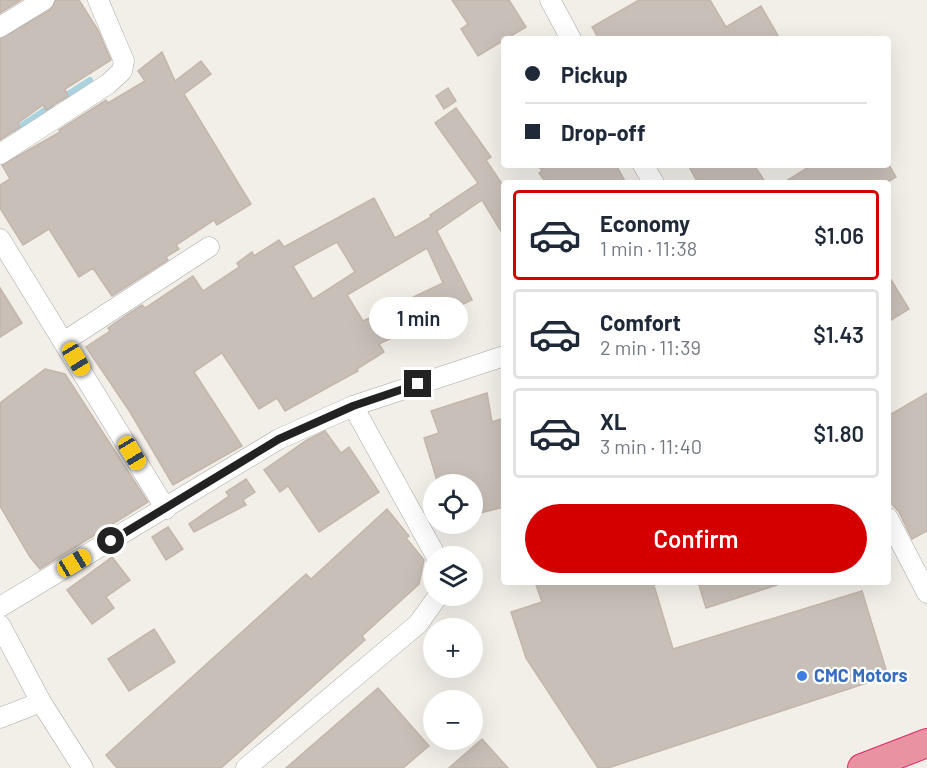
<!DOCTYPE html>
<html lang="en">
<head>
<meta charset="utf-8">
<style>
	:root { --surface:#fff; --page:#f2f2f3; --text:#1f2937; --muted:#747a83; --line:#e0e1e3; --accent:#d40000 }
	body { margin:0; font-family:Barlow,sans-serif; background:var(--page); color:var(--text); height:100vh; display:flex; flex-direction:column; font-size:22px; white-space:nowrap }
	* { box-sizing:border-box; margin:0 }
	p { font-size:20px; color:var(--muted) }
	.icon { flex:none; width:33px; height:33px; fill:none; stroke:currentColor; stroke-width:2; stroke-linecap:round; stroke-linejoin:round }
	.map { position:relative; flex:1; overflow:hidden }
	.panel { position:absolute; left:501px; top:180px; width:390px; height:405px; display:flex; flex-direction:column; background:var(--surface); border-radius:6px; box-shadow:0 6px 24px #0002 }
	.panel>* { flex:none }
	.hud { position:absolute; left:501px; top:36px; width:390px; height:132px; border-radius:6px; box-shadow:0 6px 24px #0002; display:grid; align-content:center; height:132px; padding:0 24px; background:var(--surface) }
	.tools { position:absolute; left:423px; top:474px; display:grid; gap:12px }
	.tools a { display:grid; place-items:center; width:60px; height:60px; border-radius:50%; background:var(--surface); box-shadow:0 6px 24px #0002; font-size:30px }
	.end { position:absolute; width:27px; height:27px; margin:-14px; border:8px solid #222; background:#fff; box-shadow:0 0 0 3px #fff }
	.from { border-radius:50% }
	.bubble { position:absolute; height:42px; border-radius:21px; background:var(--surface); box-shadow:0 6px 24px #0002; font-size:20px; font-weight:600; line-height:42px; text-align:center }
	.car { position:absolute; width:18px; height:36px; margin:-18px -9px; border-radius:8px; box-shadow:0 0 4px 2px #0007; background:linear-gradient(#f5c518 24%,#345 0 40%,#f5c518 0 76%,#345 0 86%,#f5c518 0) }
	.hud b { display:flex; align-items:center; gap:21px; height:57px; font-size:22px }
	.hud b+b { border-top:2px solid var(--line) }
	.hud i { width:15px; height:15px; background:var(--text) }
	ul { padding:10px 0 0; list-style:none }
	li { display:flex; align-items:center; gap:18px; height:90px; margin:0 12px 9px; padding:0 12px; border:3px solid var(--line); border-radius:6px }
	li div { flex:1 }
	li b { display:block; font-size:22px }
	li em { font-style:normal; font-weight:600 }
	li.active { border-color:var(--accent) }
	li>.icon { width:54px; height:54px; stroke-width:1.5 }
	.cta { display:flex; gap:12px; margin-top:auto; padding:12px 24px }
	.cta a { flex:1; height:69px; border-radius:36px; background:var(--accent); color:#fff; font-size:24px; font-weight:600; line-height:69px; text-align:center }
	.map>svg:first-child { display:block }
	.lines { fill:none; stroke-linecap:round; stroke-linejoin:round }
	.stream { stroke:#aad3df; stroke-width:6 }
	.building { fill:#c7bfb8; stroke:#c4b6ab; stroke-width:1.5; fill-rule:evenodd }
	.minor-casing { stroke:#a9a9a9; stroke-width:21 }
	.highway-casing { stroke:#dc2a67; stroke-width:30 }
	.minor { stroke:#fff; stroke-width:20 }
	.highway { stroke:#e892a2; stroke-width:28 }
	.route { stroke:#222; stroke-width:8 }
	.shop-dot { fill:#3f7fe0; stroke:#fff; stroke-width:2 }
	.labels { text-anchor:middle; stroke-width:4.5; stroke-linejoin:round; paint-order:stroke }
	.shop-label { font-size:18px; font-weight:bold; fill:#366cbe; stroke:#fff; text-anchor:start }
</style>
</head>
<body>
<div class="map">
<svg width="927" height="768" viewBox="0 0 927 768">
	<rect width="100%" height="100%" fill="#f2efe9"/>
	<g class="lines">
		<g class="stream">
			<polyline points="62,98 90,80"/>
			<polyline points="15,130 51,106"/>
		</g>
	</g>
	<g class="building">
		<polygon points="0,0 21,0 0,13"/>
		<polygon points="56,0 79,0 98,30 111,60 65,89 68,96 46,110 43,105 18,123 20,127 0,140 0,39 50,10"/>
		<polygon points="452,0 509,0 526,27 478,56 461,29 468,24"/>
		<polygon points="639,0 710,0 726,27 761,6 780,39 599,39 592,27"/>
		<polygon points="162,52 175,81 201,61 211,74 184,94 251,204 217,225 214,220 176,245 179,249 166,257 168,260 112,296 93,268 79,277 49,229 23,245 0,208 0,185 10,179 2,165 60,132 59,130 106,100 108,103 145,81 138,71"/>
		<polygon points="448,88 456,101 444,109 436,96"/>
		<path d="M456,108l35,49 -5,3 18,27v49l-22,-36 -45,31 35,69 -93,44 5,8 -27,17 1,2 -73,40 -8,-13 -18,11 -37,-56 -28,19 48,74 -69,39 -43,-73 -44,-65 24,-16 -2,-3 17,-12 17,-11 3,3 48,-32 10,15 36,-24 -2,-4 15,-11 2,4 25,-16 5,7 90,-49 21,40 36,-21 -1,-2 48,-32 -43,-60zM337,242l18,30 -42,27 -20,-33zM427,248l16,35 -80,38 -16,-26z"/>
		<polygon points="538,165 616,165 626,183 546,183 539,173 542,171"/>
		<polygon points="688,165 754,165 766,183 698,183"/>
		<polygon points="812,165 889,165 896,177 886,183 783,183"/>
		<polygon points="888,275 909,309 888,322"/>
		<polygon points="0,288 22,323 0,337"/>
		<polygon points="45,369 65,374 148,502 40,569 30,557 0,506 0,403"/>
		<polygon points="487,393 492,422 504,418 504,507 472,515 472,484 438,484 424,438 439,433 431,411"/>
		<polygon points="927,393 927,531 912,539 899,512 888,500 888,416"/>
		<polygon points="325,431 341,453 349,447 379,492 319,532 288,486 280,492 264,470 307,440"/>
		<polygon points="246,479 255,492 243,500 246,505 194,532 189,524 229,496 226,492"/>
		<polygon points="387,509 409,536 406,538 424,560 419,584 362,636 365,640 221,768 117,768 106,755 306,574 311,579"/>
		<polygon points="168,527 183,549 166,560 152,537"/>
		<polygon points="112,557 130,580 106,597 114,608 92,624 67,590"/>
		<polygon points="535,582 653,582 673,649 862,591 888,676 608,768 598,768 526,658 511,612 542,602"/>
		<polygon points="698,582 776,582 777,585 706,608"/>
		<polygon points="154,629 175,662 129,691 108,659"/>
		<polygon points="378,688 429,746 403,768 286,768"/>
		<polygon points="482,739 508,768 449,768"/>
	</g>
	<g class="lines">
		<defs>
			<g id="minor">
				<polyline points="550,0 571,39"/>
				<polyline points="0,27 44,0"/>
				<polyline points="0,154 108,84 122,71 124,61 98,0"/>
				<polyline points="643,165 654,183"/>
				<polyline points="0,239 166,509"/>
				<polyline points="65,341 209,247"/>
				<polyline points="353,406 436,556"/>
				<polyline points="888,518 927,593"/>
				<polyline points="0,607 279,439 353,406 504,356"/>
				<polyline points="0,625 41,702 83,768"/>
				<polyline points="0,718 41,702"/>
				<polyline points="246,768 418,624 438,596"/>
			</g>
			<polyline id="highway" points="862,768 927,743"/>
		</defs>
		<use href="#minor" class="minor-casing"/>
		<use href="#highway" class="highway-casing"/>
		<use href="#minor" class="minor"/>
		<use href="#highway" class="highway"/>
	</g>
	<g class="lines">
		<polyline class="route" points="111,541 279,439 353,406 418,384"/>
	</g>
	<circle class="shop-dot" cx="802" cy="676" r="6"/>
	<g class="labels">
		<g class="shop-label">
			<text x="814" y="682">CMC Motors</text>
		</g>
	</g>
</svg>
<div class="tools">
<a><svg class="icon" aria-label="locate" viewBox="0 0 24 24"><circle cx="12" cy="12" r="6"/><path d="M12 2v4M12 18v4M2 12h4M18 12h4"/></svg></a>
<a><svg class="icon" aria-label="layers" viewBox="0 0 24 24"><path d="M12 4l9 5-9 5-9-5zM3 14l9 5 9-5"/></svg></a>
<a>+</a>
<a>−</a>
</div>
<i class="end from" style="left:111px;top:541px"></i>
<i class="end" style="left:418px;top:384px"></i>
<div class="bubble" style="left:369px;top:297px;width:99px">1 min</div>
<i class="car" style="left:76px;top:359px;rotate:149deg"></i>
<i class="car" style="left:132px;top:453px;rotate:149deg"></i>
<i class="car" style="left:74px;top:563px;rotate:59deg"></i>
<div class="hud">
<b><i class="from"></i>Pickup</b>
<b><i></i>Drop-off</b>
</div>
<section class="panel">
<ul>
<li class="active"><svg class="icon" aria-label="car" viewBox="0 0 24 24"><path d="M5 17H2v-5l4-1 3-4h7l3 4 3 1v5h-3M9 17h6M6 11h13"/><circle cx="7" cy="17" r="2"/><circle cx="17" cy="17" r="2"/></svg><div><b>Economy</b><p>1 min · 11:38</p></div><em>$1.06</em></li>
<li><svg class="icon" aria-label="car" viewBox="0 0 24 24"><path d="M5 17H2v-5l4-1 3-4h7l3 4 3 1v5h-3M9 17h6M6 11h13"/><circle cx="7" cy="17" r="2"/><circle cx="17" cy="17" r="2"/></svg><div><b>Comfort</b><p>2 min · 11:39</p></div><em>$1.43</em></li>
<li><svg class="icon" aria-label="car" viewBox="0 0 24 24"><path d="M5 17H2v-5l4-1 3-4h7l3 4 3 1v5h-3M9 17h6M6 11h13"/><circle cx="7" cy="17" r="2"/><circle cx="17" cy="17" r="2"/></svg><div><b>XL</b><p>3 min · 11:40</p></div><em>$1.80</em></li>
</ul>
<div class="cta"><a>Confirm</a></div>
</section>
</div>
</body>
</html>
